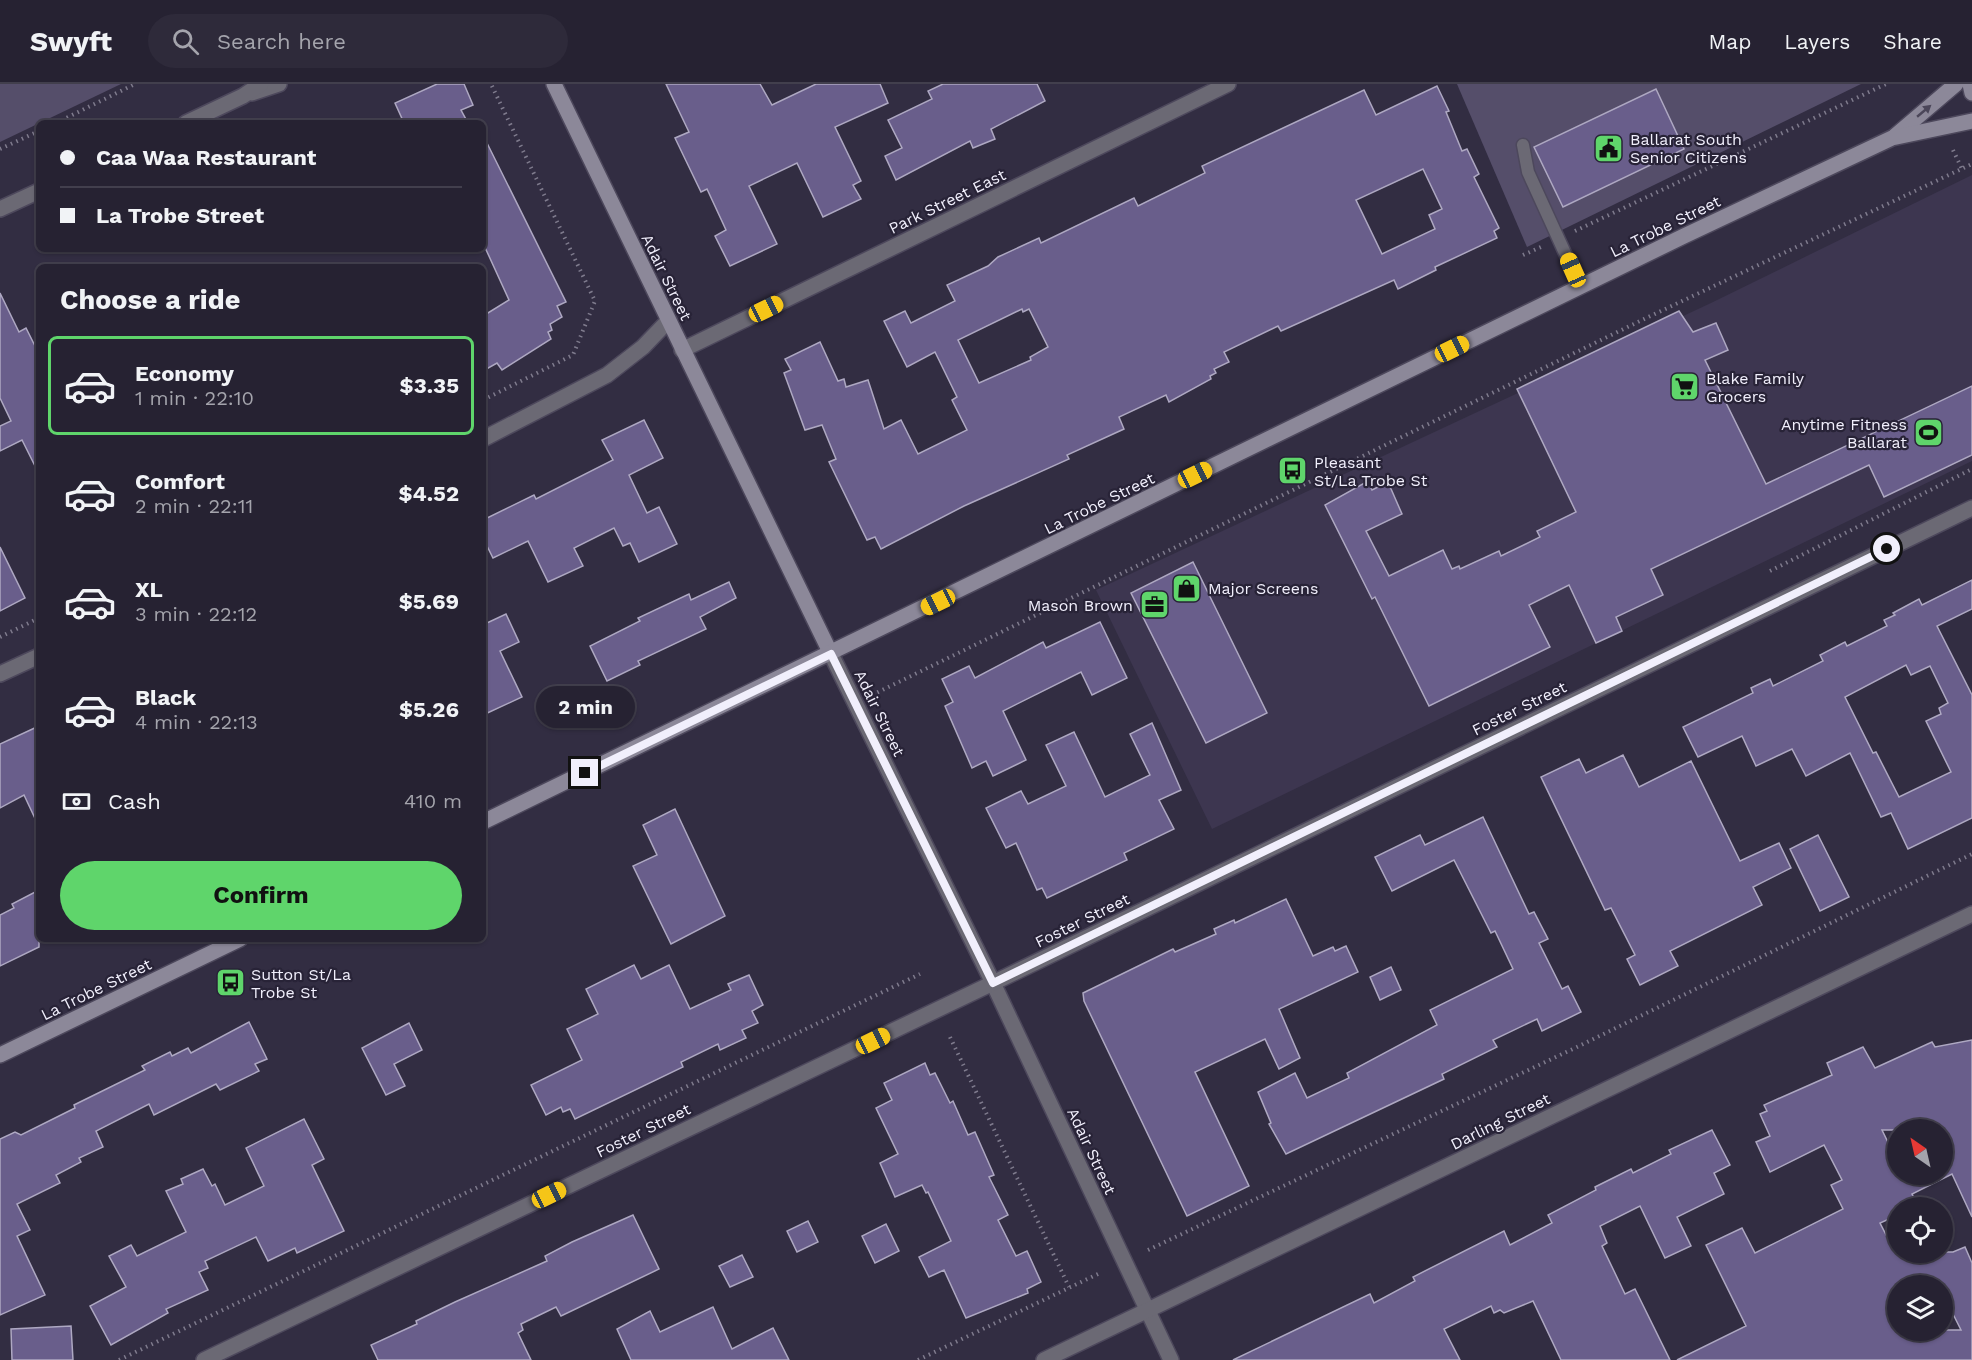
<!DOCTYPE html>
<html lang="en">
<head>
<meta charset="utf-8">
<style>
	:root { --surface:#262232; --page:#2e2a3a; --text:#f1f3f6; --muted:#a4a4ac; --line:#423f4d; --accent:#5fd56b }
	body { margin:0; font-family:"Work Sans",sans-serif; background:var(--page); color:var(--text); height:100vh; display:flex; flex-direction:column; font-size:22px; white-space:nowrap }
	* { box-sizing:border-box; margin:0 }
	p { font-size:20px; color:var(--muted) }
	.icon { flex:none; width:33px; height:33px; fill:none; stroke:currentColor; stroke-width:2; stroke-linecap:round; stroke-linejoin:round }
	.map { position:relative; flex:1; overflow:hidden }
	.drawer { position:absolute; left:36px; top:180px; width:450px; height:678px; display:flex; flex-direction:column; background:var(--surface); border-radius:9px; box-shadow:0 2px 4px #0004,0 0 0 2px var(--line) }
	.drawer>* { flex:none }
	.guide { position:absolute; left:36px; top:36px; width:450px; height:132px; border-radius:9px; box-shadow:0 2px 4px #0004,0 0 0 2px var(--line); display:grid; align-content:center; height:132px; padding:0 24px; background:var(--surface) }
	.needle { width:39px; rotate:326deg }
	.buttons { position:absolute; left:1887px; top:1035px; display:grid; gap:12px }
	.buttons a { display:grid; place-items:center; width:66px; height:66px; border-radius:50%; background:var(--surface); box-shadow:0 2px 4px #0004,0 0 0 2px var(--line); font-size:30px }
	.end { position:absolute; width:27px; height:27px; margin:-14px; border:8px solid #f1effc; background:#111; box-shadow:0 0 0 3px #111 }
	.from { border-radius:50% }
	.bubble { position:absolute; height:42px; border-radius:21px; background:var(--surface); box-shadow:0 2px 4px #0004,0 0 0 2px var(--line); font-size:20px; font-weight:700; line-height:42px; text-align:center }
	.car { position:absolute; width:18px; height:36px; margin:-18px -9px; border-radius:8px; box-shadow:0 0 4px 2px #0007; background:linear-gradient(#f5c518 24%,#345 0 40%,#f5c518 0 76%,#345 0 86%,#f5c518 0) }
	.guide b { display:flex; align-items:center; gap:21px; height:57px; font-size:22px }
	.guide b+b { border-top:2px solid var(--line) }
	.guide i { width:15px; height:15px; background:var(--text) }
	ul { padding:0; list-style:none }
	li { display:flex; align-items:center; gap:18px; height:99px; margin:0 12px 9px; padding:0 12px; border:3px solid transparent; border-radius:9px }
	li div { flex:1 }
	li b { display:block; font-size:22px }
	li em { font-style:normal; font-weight:700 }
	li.on { border-color:var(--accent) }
	li>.icon { width:54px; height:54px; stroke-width:1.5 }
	h2 { padding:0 24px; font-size:27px; line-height:72px }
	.pay { display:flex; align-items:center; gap:15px; height:66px; padding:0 24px; font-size:22px }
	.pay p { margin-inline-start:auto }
	.action { display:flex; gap:12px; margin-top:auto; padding:12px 24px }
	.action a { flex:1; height:69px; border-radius:36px; background:var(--accent); color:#111; font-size:24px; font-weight:700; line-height:69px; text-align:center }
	header { display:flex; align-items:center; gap:36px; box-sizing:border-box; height:84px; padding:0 30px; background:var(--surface); border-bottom:2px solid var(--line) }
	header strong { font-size:28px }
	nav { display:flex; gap:33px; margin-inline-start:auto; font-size:21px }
	.search { width:420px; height:54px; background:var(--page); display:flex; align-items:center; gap:15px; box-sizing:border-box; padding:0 21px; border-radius:33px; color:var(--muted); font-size:22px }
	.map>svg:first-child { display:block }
	.built { fill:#3d3650 }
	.green { fill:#554e6a }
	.building { fill:#695e8b; stroke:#aea8c2; stroke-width:1.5; fill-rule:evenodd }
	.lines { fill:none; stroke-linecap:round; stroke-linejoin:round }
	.lane-casing { stroke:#4d485c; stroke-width:15 }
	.street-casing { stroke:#4d485c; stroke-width:18 }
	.secondary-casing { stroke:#4d485c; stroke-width:18 }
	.path { stroke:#7f7b8d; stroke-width:4; stroke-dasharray:1.5 4.5; stroke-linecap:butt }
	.lane { stroke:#6b6974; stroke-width:12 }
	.street { stroke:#6b6974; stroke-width:15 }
	.secondary { stroke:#8c8899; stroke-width:15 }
	.oneway { fill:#4b4659 }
	.route { stroke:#f1effc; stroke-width:8 }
	.labels { text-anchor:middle; stroke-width:4.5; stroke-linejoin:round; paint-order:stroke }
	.poi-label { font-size:16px; fill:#f1effc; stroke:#282337; text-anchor:start }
	.street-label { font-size:16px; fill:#f1effc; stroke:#282337 }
</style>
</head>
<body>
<header>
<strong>Swyft</strong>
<div class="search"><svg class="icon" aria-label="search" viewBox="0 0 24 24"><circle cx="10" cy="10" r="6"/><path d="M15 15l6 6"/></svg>Search here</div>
<nav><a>Map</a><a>Layers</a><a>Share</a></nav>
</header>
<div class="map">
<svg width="1972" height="1276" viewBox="0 0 1972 1276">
	<rect width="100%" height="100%" fill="#322d42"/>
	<polygon class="built" points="1972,91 1972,377 1212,745 1096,506 1711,219"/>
	<g class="green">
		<polygon points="0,0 121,0 0,58"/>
		<polygon points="1457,0 1861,0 1527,163"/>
	</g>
	<g class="building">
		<polygon points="437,0 464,0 473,21 461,26 468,39 404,39 395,19"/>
		<polygon points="666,0 760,0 772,21 816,0 880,0 888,19 835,43 861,97 853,101 861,115 823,133 797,79 749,102 777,160 730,182 715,152 726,146 707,105 701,108 675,54 689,48"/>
		<polygon points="943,0 1037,0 1045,17 991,45 995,55 973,64 970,57 896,96 885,72 902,64 888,36 932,15 928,7"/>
		<path d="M1437,2l12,25 -3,1 16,39 5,-2 12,25 -5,3 25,51 -5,3 3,7 -62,29 1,3 -38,19 -4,-9 -113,51 -3,-5 -54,26 5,10 -15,7 2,4 -6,3 1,3 -42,23 -3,-7 -47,22 5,12 -57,26 2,4 -105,47 -83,43 -6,-12 -8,3 -38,-78 7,-3 -14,-34 -17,5 -21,-57 7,-3 -6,-11 35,-17 18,39 6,-2 2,8 22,-7 16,49 17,-9 17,34 49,-24 -15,-30 5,-3 -22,-45 -28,15 -23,-46 21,-10 6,12 44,-22 -8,-16 41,-19 10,-9 41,-19 2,5 93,-45 4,8 67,-33 -3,-7 162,-76 12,25zM1423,85l19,40 -13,6 6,14 -53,25 -26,-54zM1022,225l1,3 6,-3 19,38 -18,10 1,3 -52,23 -21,-43z"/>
		<polygon points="1656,5 1684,65 1563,123 1534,63"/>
		<polygon points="483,51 566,218 557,222 562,233 550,240 552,246 548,248 551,255 502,286 497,279 483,287 483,232 509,216 483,159"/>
		<polygon points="0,209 19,248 26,244 39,270 39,390 22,356 0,367 0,342 11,337 0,314"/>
		<polygon points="1679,227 1693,248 1716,239 1728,266 1705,276 1766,400 1972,302 1972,371 1884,413 1869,381 1651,485 1663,511 1616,533 1622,547 1596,559 1569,501 1529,521 1550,563 1429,622 1375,513 1372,515 1325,421 1368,397 1372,406 1388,398 1402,430 1366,447 1389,492 1443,466 1452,485 1459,482 1460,485 1499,467 1501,472 1540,453 1537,447 1576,428 1517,305"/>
		<polygon points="644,336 663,374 629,391 647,429 659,423 677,460 639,478 630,459 623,462 614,444 574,464 583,482 548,498 528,457 493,474 483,454 483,436 534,411 536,415 613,376 602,356"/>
		<polygon points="0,463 25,514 0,527"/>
		<polygon points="1193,478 1267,629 1206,659 1131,509"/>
		<path d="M1972,496v29l-35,17 35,69v123l-64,31 -17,-36 -10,4 -31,-64 -44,23 -14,-27 -36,17 -14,-30 -44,21 -15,-30 70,-34 -2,-5 19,-9 3,7 50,-25 -3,-6 25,-13 2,4 40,-20 -3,-6 11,-5 -2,-2 26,-14 3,6zM1906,581l5,10 19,-9 18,37 -9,5 2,6 -15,7 25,51 -52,25 -23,-45 -3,1 -28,-56z"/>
		<polygon points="729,498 736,514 700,533 706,545 638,577 640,581 607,597 590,562 640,537 638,534 689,510 691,516"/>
		<polygon points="506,530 519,558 500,567 522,613 483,631 483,532 487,539"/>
		<polygon points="1100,538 1127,594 1092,611 1081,588 1003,627 1026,676 993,692 986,677 972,684 945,622 953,618 942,595 969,582 975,594 1043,558 1046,564"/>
		<polygon points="1152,639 1181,706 1159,716 1174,745 1124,769 1127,776 1047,814 1042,804 1037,806 1016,759 1006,764 986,724 1021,707 1028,720 1066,702 1046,661 1074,648 1105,713 1150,691 1130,650"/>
		<polygon points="39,642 39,743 24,711 0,724 0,660"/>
		<polygon points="1623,671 1639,703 1691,677 1740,777 1779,759 1791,784 1753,803 1762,821 1670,867 1678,882 1640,901 1627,875 1635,871 1611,824 1605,826 1541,693 1579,675 1586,689"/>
		<polygon points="675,725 725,832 671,860 633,782 657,771 643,741"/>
		<polygon points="1483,733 1529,830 1534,828 1548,855 1539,859 1562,905 1568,902 1581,928 1542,947 1537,935 1493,956 1497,963 1442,990 1444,995 1286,1070 1269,1040 1271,1039 1258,1008 1295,989 1307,1014 1349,994 1347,989 1437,941 1430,926 1513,885 1495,847 1491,849 1454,776 1392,807 1375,773 1420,751 1425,761"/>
		<polygon points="1818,751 1849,813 1820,827 1790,765"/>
		<polygon points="39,806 39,863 0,882 0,831 14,824 12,820"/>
		<polygon points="1286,815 1313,872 1333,863 1335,867 1346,862 1358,888 1279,925 1300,974 1279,985 1265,955 1195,988 1249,1102 1187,1132 1084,917 1083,909 1173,865 1175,868 1216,850 1214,845 1234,836 1235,839"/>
		<polygon points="634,881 641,895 669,881 690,925 731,906 728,900 749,891 763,921 752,927 758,939 742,946 746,954 720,966 718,960 681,978 683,983 575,1035 570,1025 563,1028 561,1023 546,1031 531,1001 582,976 567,945 598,930 586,905"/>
		<polygon points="1391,883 1401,906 1380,916 1370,893"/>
		<polygon points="249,938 267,975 255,980 259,987 220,1006 216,1000 154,1031 149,1020 96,1047 103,1063 79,1074 81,1078 56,1091 60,1099 17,1120 30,1146 17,1152 45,1211 0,1231 0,1055 15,1048 21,1051 75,1024 74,1021 145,986 142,982 170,968 172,972 188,964 191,969"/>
		<polygon points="409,939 422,966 394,980 405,1002 386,1011 362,964"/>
		<path d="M1972,956v177l-20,-43 -40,20 8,14h-22v7l-18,8 15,29h58l12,-5 7,16v97h-295l69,-34 -40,-81 36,-17 13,25 88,-44 -12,-24 11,-5 -18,-35 -54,27 -14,-30 14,-6 -10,-22 7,-3 -3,-6 68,-30 -5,-12 36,-16 12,21 57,-26 3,5zM1882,1046h60v44h-44v-11zM1898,1202h44v6l19,38h-63z"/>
		<polygon points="925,979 930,991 935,989 950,1019 953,1017 968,1051 975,1048 994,1091 989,1093 1008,1131 998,1136 1016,1172 1027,1167 1041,1198 1027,1205 1028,1209 966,1234 944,1186 929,1193 919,1173 951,1157 928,1108 926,1109 922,1101 895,1113 880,1079 898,1070 876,1024 892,1016 884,999"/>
		<polygon points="304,1035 324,1075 312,1081 344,1147 297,1169 295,1164 268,1177 256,1153 205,1177 208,1184 199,1188 208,1206 166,1225 168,1229 111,1261 90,1222 126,1203 109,1172 131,1161 137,1172 186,1148 166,1107 183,1100 181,1095 203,1085 212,1102 215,1100 225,1121 264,1102 246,1064"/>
		<polygon points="1712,1046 1730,1081 1714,1089 1724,1110 1677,1133 1691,1162 1665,1174 1640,1122 1600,1142 1607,1159 1602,1162 1625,1210 1635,1205 1670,1276 1561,1276 1533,1217 1504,1229 1500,1226 1494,1229 1491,1222 1444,1245 1460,1276 1233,1276 1370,1210 1374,1219 1415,1197 1413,1193 1504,1147 1510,1161 1552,1139 1548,1131 1596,1106 1595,1103 1631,1085 1633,1089 1671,1070 1669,1066"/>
		<polygon points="633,1131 659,1185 561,1232 556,1223 521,1240 523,1246 518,1249 531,1276 378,1276 371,1261 417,1240 416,1237 455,1218 547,1177 545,1172 572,1158"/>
		<polygon points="808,1137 818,1158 797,1168 787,1147"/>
		<polygon points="886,1140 899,1167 875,1179 862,1152"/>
		<polygon points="742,1171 753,1193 730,1203 719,1182"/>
		<polygon points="713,1223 732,1265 773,1244 789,1276 631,1276 617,1245 650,1227 660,1248"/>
		<polygon points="71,1242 73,1276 12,1276 11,1245"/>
	</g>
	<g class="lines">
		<defs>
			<polyline id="lane" points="1523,61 1528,88 1580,202"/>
			<g id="street">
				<polyline points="252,9 279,0"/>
				<polyline points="186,39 243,12 261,0"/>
				<polyline points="0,125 39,107"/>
				<polyline points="682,266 1228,0"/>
				<polyline points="483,355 607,291 643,263 668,237"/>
				<polyline points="831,570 993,899 1171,1276"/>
				<polyline points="0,590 39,572"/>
				<polyline points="204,1276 993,899 1972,424"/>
				<polyline points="1044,1276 1972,830"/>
			</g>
			<g id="secondary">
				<polyline points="554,0 831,570"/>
				<polyline points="1970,0 1972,9"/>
				<polyline points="1895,52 1956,0"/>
				<polyline points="483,738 1684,152 1892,54 1972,37"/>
				<polyline points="0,971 240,855"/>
			</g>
		</defs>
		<use href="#lane" class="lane-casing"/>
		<use href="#street" class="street-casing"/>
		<use href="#secondary" class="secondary-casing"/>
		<g class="path">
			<polyline points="56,39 135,0"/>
			<polyline points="0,65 39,47"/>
			<polyline points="1953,66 1962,85"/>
			<polyline points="1575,147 1886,0"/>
			<polyline points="1523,171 1541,163"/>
			<polyline points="483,316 573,271 595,217 491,0"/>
			<polyline points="1770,487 1972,385"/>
			<polyline points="0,553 39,534"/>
			<polyline points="872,611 1642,236 1972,80"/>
			<polyline points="950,953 1069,1203"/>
			<polyline points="1148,1166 1577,963 1972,770"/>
			<polyline points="119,1276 920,890"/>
			<polyline points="918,1276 1100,1189"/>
		</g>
		<use href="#lane" class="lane"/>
		<use href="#street" class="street"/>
		<use href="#secondary" class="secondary"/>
	</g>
	<defs><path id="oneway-solid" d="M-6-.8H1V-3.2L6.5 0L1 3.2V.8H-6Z" transform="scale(1.5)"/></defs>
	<use class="oneway" href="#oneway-solid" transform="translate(1924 27) rotate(-40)"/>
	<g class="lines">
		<polyline class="route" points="585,689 831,570 993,899 1887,465"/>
	</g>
	<defs>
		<symbol id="civic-square" viewBox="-11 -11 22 22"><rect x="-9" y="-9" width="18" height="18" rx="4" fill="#5fd56b" stroke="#282337"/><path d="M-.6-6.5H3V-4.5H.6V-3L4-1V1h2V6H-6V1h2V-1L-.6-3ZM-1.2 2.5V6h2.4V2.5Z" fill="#111"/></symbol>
		<symbol id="supermarket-square" viewBox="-11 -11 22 22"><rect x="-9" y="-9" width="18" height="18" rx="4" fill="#5fd56b" stroke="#282337"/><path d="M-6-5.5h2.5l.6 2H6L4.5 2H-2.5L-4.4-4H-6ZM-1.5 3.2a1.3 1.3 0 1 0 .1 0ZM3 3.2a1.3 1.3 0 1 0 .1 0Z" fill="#111"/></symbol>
		<symbol id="stadium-square" viewBox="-11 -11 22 22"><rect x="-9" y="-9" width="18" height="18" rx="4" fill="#5fd56b" stroke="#282337"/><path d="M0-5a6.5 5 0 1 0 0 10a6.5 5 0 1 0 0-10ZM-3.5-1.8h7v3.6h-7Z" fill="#111"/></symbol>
		<symbol id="bus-square" viewBox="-11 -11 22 22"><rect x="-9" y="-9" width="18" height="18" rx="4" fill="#5fd56b" stroke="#282337"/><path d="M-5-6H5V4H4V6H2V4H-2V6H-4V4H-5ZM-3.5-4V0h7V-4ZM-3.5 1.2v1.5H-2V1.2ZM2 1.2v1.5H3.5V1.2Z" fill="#111"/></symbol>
		<symbol id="shop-square" viewBox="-11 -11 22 22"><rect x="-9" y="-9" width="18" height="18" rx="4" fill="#5fd56b" stroke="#282337"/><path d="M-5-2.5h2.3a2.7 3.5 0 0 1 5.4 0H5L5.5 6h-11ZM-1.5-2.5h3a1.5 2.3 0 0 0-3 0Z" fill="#111"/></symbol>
		<symbol id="office-square" viewBox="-11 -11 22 22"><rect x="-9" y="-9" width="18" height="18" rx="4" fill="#5fd56b" stroke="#282337"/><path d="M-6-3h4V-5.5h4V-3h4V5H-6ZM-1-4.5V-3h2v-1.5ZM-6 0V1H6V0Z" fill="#111"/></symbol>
	</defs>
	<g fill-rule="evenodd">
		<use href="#civic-square" x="1592" y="48" width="33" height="33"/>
		<use href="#supermarket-square" x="1668" y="286" width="33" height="33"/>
		<use href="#stadium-square" x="1912" y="332" width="33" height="33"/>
		<use href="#bus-square" x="1276" y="370" width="33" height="33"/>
		<use href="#shop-square" x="1170" y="488" width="33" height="33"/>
		<use href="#office-square" x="1138" y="504" width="33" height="33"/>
		<use href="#bus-square" x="214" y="882" width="33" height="33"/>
	</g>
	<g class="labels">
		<g class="poi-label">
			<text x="1630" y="61">Ballarat South<tspan x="1630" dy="18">Senior Citizens</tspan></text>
			<text x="1706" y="300">Blake Family<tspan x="1706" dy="18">Grocers</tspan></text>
			<text x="1907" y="346" text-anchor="end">Anytime Fitness<tspan x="1907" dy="18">Ballarat</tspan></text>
			<text x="1314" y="384">Pleasant<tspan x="1314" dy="18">St/La Trobe St</tspan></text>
			<text x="1208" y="510">Major Screens</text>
			<text x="1133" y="527" text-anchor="end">Mason Brown</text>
			<text x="251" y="896">Sutton St/La<tspan x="251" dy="18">Trobe St</tspan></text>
		</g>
		<g class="street-label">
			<text transform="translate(947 117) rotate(-26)" y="6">Park Street East</text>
			<text transform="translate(1665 142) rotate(-26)" y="6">La Trobe Street</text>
			<text transform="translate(667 193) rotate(64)" y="6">Adair Street</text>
			<text transform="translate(1099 419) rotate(-26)" y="6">La Trobe Street</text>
			<text transform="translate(1519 624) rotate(-26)" y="6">Foster Street</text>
			<text transform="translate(880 629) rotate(64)" y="6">Adair Street</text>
			<text transform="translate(1082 836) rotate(-26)" y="6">Foster Street</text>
			<text transform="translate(96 905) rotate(-26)" y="6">La Trobe Street</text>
			<text transform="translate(1500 1037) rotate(-26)" y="6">Darling Street</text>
			<text transform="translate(643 1046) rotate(-26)" y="6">Foster Street</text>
			<text transform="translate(1092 1067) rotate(65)" y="6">Adair Street</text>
		</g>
	</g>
</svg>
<div class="buttons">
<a><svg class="needle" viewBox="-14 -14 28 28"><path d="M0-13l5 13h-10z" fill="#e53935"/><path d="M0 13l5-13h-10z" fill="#a4a4ac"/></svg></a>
<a><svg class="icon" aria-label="locate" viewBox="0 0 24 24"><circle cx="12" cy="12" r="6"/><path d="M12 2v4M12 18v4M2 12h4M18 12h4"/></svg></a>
<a><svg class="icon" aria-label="layers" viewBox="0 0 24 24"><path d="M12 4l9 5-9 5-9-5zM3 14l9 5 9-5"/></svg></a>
</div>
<i class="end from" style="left:1887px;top:465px"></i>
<i class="end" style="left:585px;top:689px"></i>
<div class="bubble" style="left:536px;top:602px;width:99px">2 min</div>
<i class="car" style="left:1573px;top:186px;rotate:336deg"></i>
<i class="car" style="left:766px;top:225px;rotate:64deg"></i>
<i class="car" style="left:1452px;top:265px;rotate:64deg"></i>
<i class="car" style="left:1195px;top:391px;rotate:64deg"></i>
<i class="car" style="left:938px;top:518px;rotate:244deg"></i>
<i class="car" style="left:873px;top:957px;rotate:64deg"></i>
<i class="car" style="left:549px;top:1111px;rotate:64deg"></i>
<div class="guide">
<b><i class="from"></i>Caa Waa Restaurant</b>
<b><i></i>La Trobe Street</b>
</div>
<section class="drawer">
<h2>Choose a ride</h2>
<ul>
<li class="on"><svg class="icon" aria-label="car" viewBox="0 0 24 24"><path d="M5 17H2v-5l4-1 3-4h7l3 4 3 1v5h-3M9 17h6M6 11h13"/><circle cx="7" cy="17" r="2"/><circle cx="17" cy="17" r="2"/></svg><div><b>Economy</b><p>1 min · 22:10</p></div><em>$3.35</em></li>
<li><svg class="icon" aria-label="car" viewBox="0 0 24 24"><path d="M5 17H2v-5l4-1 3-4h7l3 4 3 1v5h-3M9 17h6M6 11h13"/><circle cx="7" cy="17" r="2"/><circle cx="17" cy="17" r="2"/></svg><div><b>Comfort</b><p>2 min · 22:11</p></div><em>$4.52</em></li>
<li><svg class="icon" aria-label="car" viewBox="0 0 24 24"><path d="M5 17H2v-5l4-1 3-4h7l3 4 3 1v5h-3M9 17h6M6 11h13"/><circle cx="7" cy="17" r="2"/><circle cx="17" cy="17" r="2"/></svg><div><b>XL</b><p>3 min · 22:12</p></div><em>$5.69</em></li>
<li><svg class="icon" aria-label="car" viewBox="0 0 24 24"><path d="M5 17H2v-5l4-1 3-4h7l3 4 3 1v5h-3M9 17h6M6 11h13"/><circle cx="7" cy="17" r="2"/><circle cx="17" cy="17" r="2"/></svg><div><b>Black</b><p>4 min · 22:13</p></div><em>$5.26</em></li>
</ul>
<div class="pay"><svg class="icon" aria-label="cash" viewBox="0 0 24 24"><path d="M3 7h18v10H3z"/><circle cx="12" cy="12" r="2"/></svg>Cash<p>410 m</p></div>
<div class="action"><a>Confirm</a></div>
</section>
</div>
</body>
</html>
